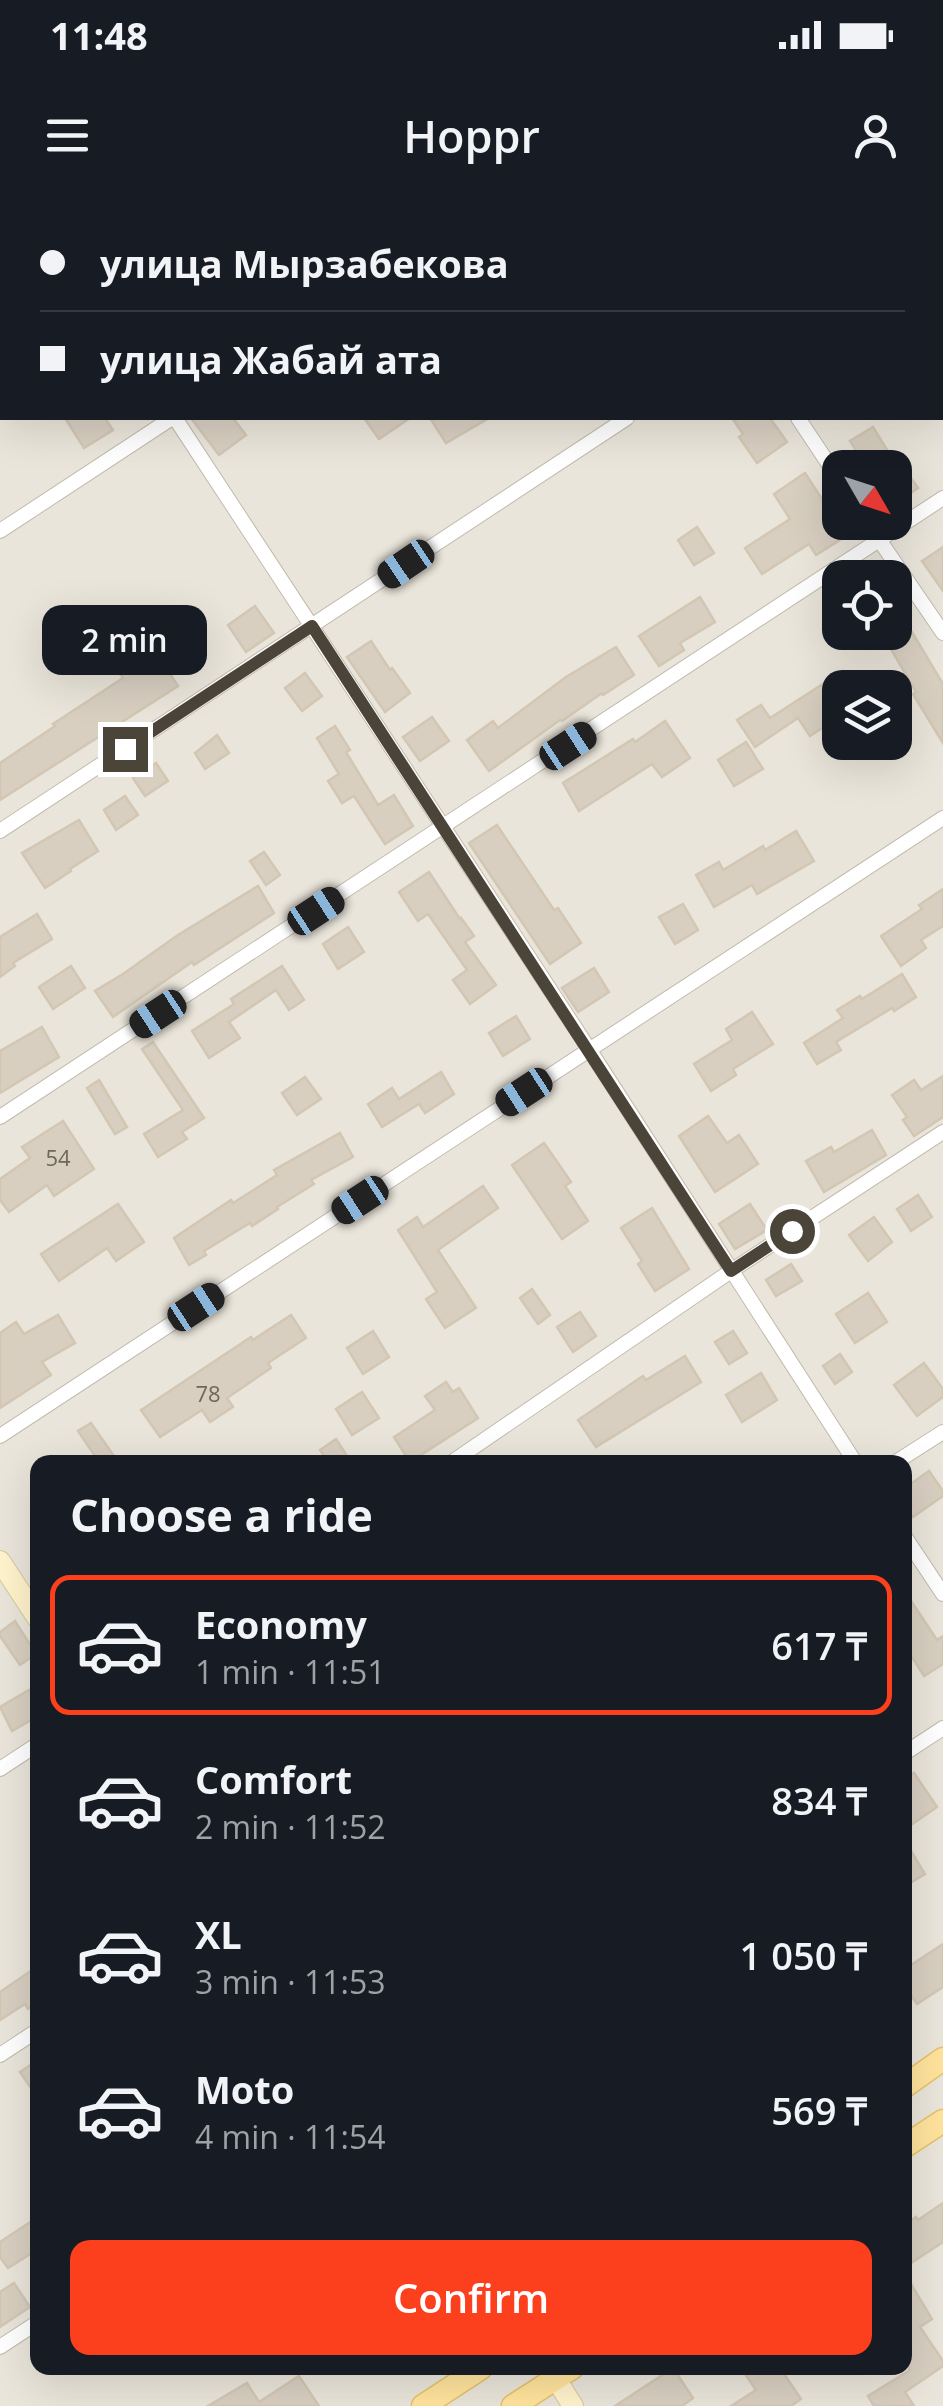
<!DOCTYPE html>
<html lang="en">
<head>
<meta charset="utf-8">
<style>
	:root { --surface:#171b24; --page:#242831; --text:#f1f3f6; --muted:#9ea1a6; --line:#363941; --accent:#fc3f1d }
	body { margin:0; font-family:"Open Sans",sans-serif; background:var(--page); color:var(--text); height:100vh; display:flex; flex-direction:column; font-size:38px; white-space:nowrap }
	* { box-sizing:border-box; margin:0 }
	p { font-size:32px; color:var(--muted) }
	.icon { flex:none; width:55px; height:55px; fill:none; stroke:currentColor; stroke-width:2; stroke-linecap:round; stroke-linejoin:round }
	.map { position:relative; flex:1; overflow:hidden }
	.drawer { position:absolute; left:30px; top:1255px; width:882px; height:920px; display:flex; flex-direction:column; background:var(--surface); border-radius:20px; box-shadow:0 10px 40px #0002 }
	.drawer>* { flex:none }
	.top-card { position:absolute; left:0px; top:0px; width:945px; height:220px; box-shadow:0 10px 40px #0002; display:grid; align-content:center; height:220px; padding:0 40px; background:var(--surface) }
	.needle { width:65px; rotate:129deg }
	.controls { position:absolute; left:822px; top:250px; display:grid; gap:20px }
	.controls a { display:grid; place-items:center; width:90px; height:90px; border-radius:20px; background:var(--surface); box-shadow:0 10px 40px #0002; font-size:50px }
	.end { position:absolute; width:45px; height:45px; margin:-22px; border:12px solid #4b4439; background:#fff; box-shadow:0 0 0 5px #fff }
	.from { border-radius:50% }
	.bubble { position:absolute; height:70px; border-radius:20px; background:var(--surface); box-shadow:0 10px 40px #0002; font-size:32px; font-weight:600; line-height:70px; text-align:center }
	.car { position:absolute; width:30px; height:60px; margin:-30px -15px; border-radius:12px; box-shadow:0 0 8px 2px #0007; background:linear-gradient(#222 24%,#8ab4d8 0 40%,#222 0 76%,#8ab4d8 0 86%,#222 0) }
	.top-card b { display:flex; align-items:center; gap:35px; height:95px; font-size:38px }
	.top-card b+b { border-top:2px solid var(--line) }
	.top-card i { width:25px; height:25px; background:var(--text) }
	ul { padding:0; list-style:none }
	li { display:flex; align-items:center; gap:30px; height:140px; margin:0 20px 15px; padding:0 20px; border:5px solid transparent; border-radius:20px }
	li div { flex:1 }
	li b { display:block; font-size:38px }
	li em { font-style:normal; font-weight:600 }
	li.on { border-color:var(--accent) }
	li>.icon { width:90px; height:90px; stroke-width:1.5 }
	h2 { padding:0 40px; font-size:45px; line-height:120px }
	.primary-button { display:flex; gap:20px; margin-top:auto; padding:20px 40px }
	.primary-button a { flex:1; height:115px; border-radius:20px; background:var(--accent); color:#fff; font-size:40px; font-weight:600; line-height:115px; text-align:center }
	.status { display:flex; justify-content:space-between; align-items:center; height:70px; padding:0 50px; background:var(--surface); direction:ltr }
	.status svg { height:28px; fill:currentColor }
	header { display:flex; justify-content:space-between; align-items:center; height:130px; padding:0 40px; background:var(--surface); font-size:45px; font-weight:600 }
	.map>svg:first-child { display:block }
	.residential { fill:#eae5da; fill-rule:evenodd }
	.building { fill:#d8cfc1; stroke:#d3c7b4; stroke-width:2.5 }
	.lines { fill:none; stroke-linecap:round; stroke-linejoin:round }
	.street-casing { stroke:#c2bbae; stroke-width:16 }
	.secondary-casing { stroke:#d6c79b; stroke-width:22 }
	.primary-casing { stroke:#e6c16a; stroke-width:25 }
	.street { stroke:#fff; stroke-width:14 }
	.secondary { stroke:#fff3cd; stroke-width:20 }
	.primary { stroke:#ffe39c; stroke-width:22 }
	.route { stroke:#4b4439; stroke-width:12 }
	.labels { text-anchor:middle; stroke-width:10; stroke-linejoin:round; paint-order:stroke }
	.number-label { font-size:22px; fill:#6e675b }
</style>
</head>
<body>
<div class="status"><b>11:48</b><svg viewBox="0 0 49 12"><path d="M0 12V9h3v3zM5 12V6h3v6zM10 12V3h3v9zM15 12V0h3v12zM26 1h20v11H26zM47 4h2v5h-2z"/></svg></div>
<header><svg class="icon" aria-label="menu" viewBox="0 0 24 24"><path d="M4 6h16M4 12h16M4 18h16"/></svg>Hoppr<svg class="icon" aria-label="person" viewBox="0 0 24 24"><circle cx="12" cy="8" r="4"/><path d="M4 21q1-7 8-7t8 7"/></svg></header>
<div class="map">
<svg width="943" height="2206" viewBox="0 0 943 2206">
	<rect width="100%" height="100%" fill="#f6f3ec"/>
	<path class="residential" d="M109,0h834v2206h-943v-2134l2,-1v147h940v-216h-837zM840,268h55v54h-55zM840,378h55v54h-55zM840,488h55v54h-55zM38,1262h867v906h-867z"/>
	<g class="building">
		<polygon points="65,218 105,218 113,230 84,248"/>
		<polygon points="191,218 233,218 246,235 219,255"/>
		<polygon points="364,218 410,218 379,239"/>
		<polygon points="430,218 489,218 446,243"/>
		<polygon points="732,218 770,218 787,242 757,263 739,237 743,234"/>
		<polygon points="873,227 895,263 895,255 918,288 895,304 895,268 867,268 850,241"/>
		<polygon points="805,273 846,336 816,355 809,344 762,374 745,348 790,319 774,294"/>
		<polygon points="697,327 714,353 694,365 678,340"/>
		<polygon points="943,347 943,391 922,361"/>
		<polygon points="700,397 715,422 680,443 684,450 659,466 639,436"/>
		<polygon points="255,406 274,433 246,452 228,425"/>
		<polygon points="881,432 912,432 943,484 943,543 913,494 916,492"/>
		<polygon points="371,441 390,470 392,468 410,493 385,512 347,457"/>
		<polygon points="616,447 634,475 603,495 602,493 562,521 560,520 489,571 467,540 493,521 498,528 566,477"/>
		<polygon points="156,452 178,486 0,600 0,563 55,526 53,524 123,478 121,475"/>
		<polygon points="305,473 322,496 302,511 285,488"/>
		<polygon points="823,484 840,510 840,516 810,536 798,518 755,547 737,520 761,505 770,518"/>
		<polygon points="432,517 449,541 420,561 403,537"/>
		<polygon points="665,521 690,558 662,577 652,564 579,611 563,583 633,539 635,542"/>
		<polygon points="335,526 350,550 346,552 378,605 394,595 413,626 385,644 354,596 342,603 328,581 339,574 317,538"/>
		<polygon points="217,535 229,553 205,569 195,553"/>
		<polygon points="746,542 763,569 734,586 718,560"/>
		<polygon points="156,563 168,581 145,596 133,578"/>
		<polygon points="125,596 138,615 116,630 104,610"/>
		<polygon points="79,620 98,651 70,669 71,671 45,688 22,653"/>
		<polygon points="497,625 554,710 558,708 581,743 550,764 469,643"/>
		<polygon points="796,631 814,661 757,694 752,685 714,707 696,675 719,662 723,670 763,646 765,650"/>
		<polygon points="264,652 280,675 266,685 250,661"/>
		<polygon points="429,672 460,719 461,718 474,736 465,742 496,785 470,804 453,780 467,770 428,714 418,721 399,692"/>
		<polygon points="258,686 274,713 194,765 192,762 113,817 95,791 123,774 178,735"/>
		<polygon points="943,689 943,726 921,740 926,748 901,766 881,736 922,709 919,705"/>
		<polygon points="683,704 698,730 675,744 659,717"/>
		<polygon points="37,714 52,739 13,763 15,766 0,777 0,737"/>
		<polygon points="348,727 364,752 338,769 323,744"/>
		<polygon points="71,766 85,788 53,809 39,787"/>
		<polygon points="282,766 304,800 289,810 276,790 229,822 240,838 209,858 192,831 234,804 231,799"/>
		<polygon points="594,768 609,792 578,812 562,788"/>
		<polygon points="902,774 916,797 894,811 892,808 836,842 841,850 817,864 804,843 843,818 837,810 860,796 862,799"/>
		<polygon points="752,812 773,844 733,869 736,875 711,891 694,864 732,840 726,829"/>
		<polygon points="516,816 530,839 503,856 489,833"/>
		<polygon points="42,827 59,857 0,893 0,851"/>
		<polygon points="153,842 204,918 182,932 187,939 158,957 144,934 183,910 142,849"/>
		<polygon points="441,872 454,894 425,913 419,904 382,927 368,904 392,888 399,899"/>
		<polygon points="943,876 943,917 914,936 903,920 907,917 892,895 914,880 921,890"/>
		<polygon points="305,877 321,899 297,915 282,893"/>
		<polygon points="99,880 127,927 115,934 87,888"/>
		<polygon points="708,916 727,943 739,935 758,964 715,992 679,936"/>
		<polygon points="63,921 94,969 54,996 47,985 9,1012 0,1000 0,979 30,958 22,947"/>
		<polygon points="872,930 886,955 824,992 806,961 831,947 834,952"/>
		<polygon points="340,933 353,957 311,980 314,984 277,1007 278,1009 252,1026 250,1023 204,1051 206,1055 189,1065 174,1038 231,1000 233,1003 277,975 274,970"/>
		<polygon points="544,943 571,982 565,986 588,1021 562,1039 512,965"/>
		<polygon points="483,986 498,1008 438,1050 476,1108 445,1128 426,1099 437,1092 398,1030 417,1017 423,1027"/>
		<polygon points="918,995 932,1017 911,1031 897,1009"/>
		<polygon points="118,1004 144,1042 116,1061 107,1048 59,1081 41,1054"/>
		<polygon points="750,1004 767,1030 735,1049 719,1024"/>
		<polygon points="652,1008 689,1069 655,1091 638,1064 642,1061 621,1028"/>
		<polygon points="874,1017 892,1042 868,1061 849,1035"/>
		<polygon points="791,1064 802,1081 776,1096 766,1080"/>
		<polygon points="532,1089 550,1115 538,1124 520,1098"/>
		<polygon points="868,1093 887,1122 855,1143 836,1114"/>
		<polygon points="580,1112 596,1136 573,1152 557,1127"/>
		<polygon points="58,1115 75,1143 42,1162 51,1175 0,1208 0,1133 16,1122 24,1134"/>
		<polygon points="291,1115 306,1138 268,1163 271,1168 227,1198 233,1207 210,1222 202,1210 160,1237 141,1210 251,1137 253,1140"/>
		<polygon points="373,1131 389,1157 363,1174 347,1148"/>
		<polygon points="733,1131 747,1153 729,1164 715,1142"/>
		<polygon points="840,1154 852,1172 835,1184 823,1166"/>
		<polygon points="685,1156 701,1182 596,1247 578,1220 643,1176 646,1180"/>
		<polygon points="924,1163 943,1189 943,1197 917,1216 894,1185"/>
		<polygon points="761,1173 777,1200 742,1222 726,1195"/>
		<polygon points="446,1182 453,1192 459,1188 478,1218 410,1262 394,1237 435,1210 425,1196"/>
		<polygon points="362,1192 379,1218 352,1235 336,1209"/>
		<polygon points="91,1223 118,1262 99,1262 78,1231"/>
		<polygon points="336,1239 351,1262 328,1262 320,1250"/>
		<polygon points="929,1271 943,1291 943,1296 913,1317 905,1305 905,1288"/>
		<polygon points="905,1392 937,1440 943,1436 943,1464 924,1476 905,1446"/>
		<polygon points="15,1421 36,1454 20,1465 0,1436 0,1432"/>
		<polygon points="29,1490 38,1506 38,1516 12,1531 0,1507"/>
		<polygon points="914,1573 937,1607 905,1629 905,1579"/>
		<polygon points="905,1641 925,1674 905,1686"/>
		<polygon points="943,1744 943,1787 917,1804 905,1786 905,1769"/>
		<polygon points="38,1766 38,1802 28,1809 25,1804 0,1820 0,1792"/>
		<polygon points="38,1860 38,1898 20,1872"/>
		<polygon points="943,2003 943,2042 905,2067 905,2024 916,2017 918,2020"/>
		<polygon points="38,2017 38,2049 8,2068 0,2057 0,2042"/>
		<polygon points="905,2074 932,2119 920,2127 943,2161 943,2166 905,2192 914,2206 874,2206 868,2196 910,2170 905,2162"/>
		<polygon points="14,2083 30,2107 0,2127 0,2092"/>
		<polygon points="673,2168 693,2198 682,2206 615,2206"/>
		<polygon points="741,2168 780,2168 801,2199 791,2206 731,2206 756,2190"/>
		<polygon points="299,2176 319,2206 208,2206 247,2183 259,2202"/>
	</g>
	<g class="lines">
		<defs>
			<g id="street">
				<polyline points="26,0 28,2"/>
				<polyline points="659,0 661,2"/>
				<polyline points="9,2 13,0"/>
				<polyline points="506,2 510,0"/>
				<polyline points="942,8 943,8"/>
				<polyline points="175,218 589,849 855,1262"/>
				<polyline points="798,218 840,281"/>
				<polyline points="867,322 943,433"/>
				<polyline points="0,331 172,218"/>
				<polyline points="0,631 627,218"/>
				<polyline points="0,917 943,298"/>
				<polyline points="0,1236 943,618"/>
				<polyline points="452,1262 731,1071 943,932"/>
				<polyline points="896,1262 943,1232"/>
				<polyline points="905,1337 943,1394"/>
				<polyline points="905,1553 943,1528"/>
				<polyline points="0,1569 38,1544"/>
				<polyline points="0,1855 38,1830"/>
				<polyline points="0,2147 38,2122"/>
			</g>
			<g id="secondary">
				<polyline points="0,1361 38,1419"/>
				<polyline points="549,2168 573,2206"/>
			</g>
			<g id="primary">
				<polyline points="905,1886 943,1859"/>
				<polyline points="905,1946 943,1921"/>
				<polyline points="423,2206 481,2168"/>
				<polyline points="513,2206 572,2168"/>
			</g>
		</defs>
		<use href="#street" class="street-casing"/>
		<use href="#secondary" class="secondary-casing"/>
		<use href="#primary" class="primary-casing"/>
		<use href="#street" class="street"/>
		<use href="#secondary" class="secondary"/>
		<use href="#primary" class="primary"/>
	</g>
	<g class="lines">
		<polyline class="route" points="125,549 312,426 731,1071 792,1031"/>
	</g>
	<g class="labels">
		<g class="number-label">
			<text x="58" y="966">54</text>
			<text x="208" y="1202">78</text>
		</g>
	</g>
</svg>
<div class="controls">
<a><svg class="needle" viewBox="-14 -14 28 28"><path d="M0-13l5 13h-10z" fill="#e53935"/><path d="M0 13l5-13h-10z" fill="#9ea1a6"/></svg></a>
<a><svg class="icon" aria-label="locate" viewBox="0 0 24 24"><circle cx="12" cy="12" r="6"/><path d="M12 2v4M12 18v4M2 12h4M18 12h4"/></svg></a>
<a><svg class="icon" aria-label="layers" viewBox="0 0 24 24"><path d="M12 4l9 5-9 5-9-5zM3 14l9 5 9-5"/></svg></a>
</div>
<i class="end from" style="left:792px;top:1031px"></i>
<i class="end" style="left:125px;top:549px"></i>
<div class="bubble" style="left:42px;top:405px;width:165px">2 min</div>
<i class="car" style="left:406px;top:364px;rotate:236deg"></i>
<i class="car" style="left:568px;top:546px;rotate:57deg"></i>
<i class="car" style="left:316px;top:711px;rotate:57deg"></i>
<i class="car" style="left:158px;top:814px;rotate:237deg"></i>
<i class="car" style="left:524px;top:892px;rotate:237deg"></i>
<i class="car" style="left:360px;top:1000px;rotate:237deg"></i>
<i class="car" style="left:196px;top:1107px;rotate:57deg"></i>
<div class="top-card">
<b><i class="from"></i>улица Мырзабекова</b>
<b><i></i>улица Жабай ата</b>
</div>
<section class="drawer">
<h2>Choose a ride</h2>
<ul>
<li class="on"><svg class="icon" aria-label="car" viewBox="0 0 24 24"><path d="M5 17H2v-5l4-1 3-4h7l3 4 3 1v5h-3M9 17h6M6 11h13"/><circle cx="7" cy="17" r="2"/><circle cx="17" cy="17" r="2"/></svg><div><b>Economy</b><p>1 min · 11:51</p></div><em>617 ₸</em></li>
<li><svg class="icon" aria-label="car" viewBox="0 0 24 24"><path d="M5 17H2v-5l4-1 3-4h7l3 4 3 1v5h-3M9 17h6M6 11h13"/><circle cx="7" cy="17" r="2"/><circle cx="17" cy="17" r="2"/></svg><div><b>Comfort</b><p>2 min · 11:52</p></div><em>834 ₸</em></li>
<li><svg class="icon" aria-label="car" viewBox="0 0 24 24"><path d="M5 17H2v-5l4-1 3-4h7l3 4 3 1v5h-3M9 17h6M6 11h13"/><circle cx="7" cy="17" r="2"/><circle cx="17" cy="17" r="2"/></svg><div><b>XL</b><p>3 min · 11:53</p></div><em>1 050 ₸</em></li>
<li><svg class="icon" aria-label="car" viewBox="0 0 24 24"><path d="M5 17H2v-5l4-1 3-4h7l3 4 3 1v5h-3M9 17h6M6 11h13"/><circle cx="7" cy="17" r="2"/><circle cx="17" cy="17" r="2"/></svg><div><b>Moto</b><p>4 min · 11:54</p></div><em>569 ₸</em></li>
</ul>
<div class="primary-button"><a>Confirm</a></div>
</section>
</div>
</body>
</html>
